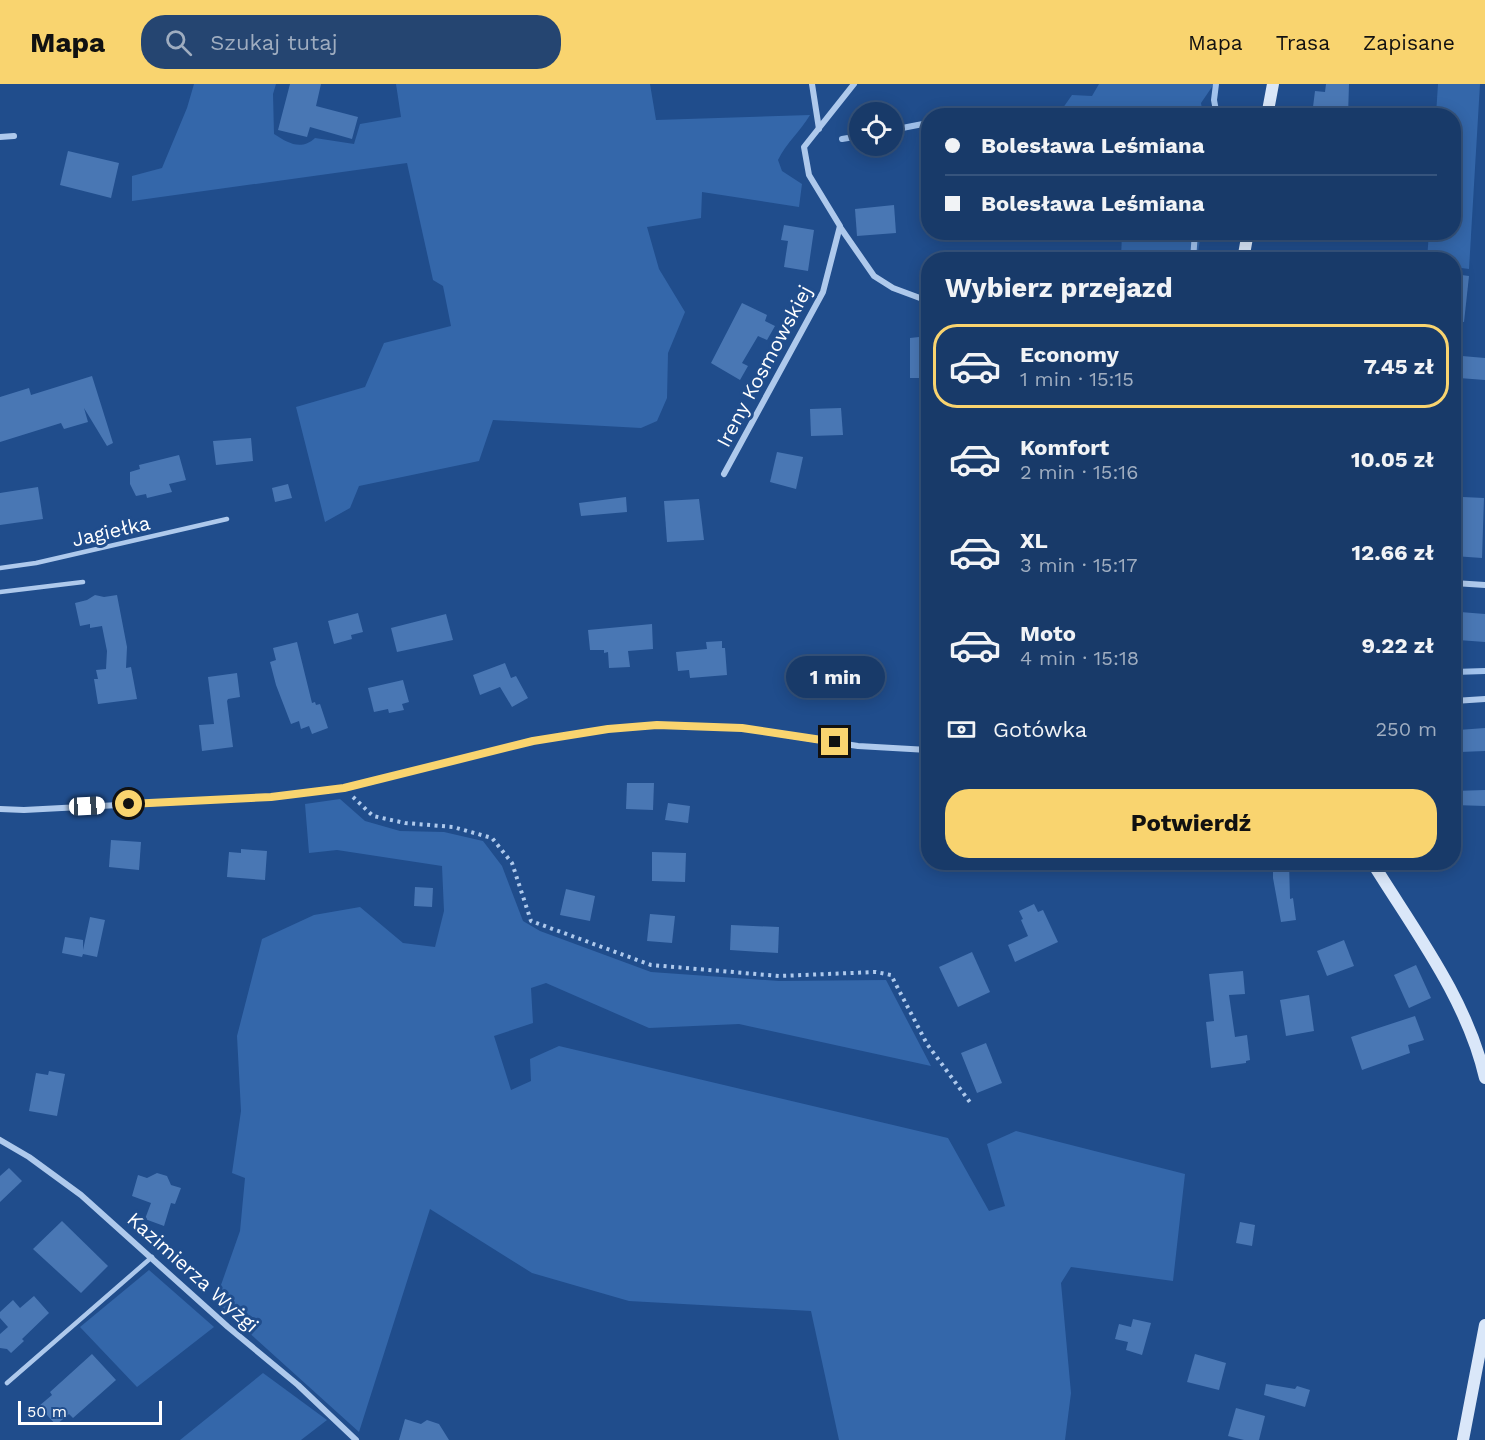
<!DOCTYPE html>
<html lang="pl">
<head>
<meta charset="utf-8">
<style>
	:root { --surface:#183a69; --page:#254571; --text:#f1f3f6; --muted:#9fadc0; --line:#36547d; --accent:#f9d46f }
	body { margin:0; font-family:"Work Sans",sans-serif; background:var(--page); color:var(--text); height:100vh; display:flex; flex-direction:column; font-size:22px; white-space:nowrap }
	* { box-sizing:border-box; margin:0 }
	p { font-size:20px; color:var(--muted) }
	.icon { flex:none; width:33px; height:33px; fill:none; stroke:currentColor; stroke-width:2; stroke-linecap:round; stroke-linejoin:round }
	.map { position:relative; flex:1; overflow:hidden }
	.details { position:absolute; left:921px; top:168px; width:540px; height:618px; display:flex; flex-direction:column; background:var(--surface); border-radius:24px; box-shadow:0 3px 15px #0003,0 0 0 2px var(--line) }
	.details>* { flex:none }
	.hud { position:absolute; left:921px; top:24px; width:540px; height:132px; border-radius:24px; box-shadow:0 3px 15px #0003,0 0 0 2px var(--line); display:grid; align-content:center; height:132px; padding:0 24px; background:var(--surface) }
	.tools { position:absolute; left:849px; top:18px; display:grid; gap:12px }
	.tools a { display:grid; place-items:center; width:54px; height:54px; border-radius:50%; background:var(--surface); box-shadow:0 3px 15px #0003,0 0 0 2px var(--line); font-size:30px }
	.scale { position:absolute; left:18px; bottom:15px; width:144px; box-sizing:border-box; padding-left:6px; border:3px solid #fff; border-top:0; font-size:16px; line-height:21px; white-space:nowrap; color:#fff; -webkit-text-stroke:4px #204d8c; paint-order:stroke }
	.end { position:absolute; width:27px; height:27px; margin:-14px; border:8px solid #f9d46f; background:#111; box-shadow:0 0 0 3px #111 }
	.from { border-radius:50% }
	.bubble { position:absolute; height:42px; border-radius:21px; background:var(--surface); box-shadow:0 3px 15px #0003,0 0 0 2px var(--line); font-size:20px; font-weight:700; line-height:42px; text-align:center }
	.car { position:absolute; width:18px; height:36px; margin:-18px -9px; border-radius:8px; box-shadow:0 0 4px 2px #0007; background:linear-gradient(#fff 24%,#345 0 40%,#fff 0 76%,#345 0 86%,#fff 0) }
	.hud b { display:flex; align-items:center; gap:21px; height:57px; font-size:22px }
	.hud b+b { border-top:2px solid var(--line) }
	.hud i { width:15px; height:15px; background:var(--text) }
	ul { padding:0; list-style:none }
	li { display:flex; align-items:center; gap:18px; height:84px; margin:0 12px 9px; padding:0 12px; border:3px solid transparent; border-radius:24px }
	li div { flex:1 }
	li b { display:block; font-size:22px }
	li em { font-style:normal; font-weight:700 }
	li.active { border-color:var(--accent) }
	li>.icon { width:54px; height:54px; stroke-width:1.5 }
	h2 { padding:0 24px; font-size:27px; line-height:72px }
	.pay { display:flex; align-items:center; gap:15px; height:66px; padding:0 24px; font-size:22px }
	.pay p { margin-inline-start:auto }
	.action { display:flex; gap:12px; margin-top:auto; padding:12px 24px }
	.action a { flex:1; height:69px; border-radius:24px; background:var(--accent); color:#111; font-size:24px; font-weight:700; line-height:69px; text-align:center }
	header { display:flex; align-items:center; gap:36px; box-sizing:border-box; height:84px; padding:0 30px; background:var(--accent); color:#111 }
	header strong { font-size:28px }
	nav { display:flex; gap:33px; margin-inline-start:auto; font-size:21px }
	.search { width:420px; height:54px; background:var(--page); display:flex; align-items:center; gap:15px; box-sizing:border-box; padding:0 21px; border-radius:24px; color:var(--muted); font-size:22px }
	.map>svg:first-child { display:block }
	.green { fill:#3467aa }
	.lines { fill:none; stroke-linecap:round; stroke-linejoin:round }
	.stream { stroke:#a2c3ed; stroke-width:6 }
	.building { fill:#4977b4 }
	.path { stroke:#aec9ec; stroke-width:4; stroke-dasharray:3 4.5; stroke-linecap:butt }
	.lane { stroke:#aec9ec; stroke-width:4.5 }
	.street { stroke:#aec9ec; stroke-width:6 }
	.secondary { stroke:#dae7f9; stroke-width:12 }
	.route { stroke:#f9d46f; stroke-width:8 }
	.labels { text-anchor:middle; stroke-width:6; stroke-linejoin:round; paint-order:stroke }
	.street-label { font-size:20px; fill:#fff; stroke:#204d8c }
</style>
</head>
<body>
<header>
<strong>Mapa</strong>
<div class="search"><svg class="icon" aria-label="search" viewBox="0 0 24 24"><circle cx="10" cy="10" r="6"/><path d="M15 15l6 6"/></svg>Szukaj tutaj</div>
<nav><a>Mapa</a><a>Trasa</a><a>Zapisane</a></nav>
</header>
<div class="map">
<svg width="1485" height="1356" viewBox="0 0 1485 1356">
	<rect width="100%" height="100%" fill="#204d8c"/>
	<g class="green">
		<path d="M194,0h82l-3,10 1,40c14,9 27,17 41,4l39,6 6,-20 41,-7 -5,-33h254l6,36 154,-5c-10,17 -24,28 -32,45l4,11 20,13 -3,23 -97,-15 -1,26 -54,9 12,42 26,43 -17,41 -1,45 -10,23 -16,7 -148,-8 -14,41 -120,25 -9,22 -25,14 -29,-115 69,-20 19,-44 67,-17 -8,-40 -10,-6 -26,-117 -275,38v-25l30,-8 25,-60z"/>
		<polygon points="1099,0 1214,0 1201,19 1203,31 1058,31 1072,11 1092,12"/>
		<polygon points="1438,0 1480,0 1469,185 1454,183 1454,176 1427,175 1429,149 1454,148 1454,32 1436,31"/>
		<polygon points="1122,149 1201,149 1197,175 1121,175"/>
		<polygon points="340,715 365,737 400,747 444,748 483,757 502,782 523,837 540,847 651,888 779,897 886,896 931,982 739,940 649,944 546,899 531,904 533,939 494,952 511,1006 531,997 530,975 559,962 948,1054 989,1127 1005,1122 987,1060 1016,1047 1185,1090 1173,1197 1071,1183 1061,1199 1071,1309 1065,1356 839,1356 811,1227 629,1217 532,1189 430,1125 359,1348 215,1218 240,1147 245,1094 232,1089 241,1027 237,952 262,855 314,831 360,823 403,859 435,863 444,827 442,782 337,766 309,769 305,720"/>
		<polygon points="149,1186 214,1243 137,1303 80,1243"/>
		<polygon points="263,1289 327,1336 301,1356 180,1356"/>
	</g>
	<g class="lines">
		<g class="stream">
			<polyline points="1216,0 1214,16 1217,32"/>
			<polyline points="892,46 928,39"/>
			<polyline points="842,55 860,52"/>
			<polyline points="1193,176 1195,148"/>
			<polyline points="1454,588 1485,587"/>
		</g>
	</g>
	<g class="building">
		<polygon points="290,0 321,0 316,22 358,33 352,55 310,43 307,53 278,46"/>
		<polygon points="1326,0 1349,0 1348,32 1324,32 1324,24 1313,23 1315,7 1325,8"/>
		<polygon points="68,67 119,79 111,114 60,101"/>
		<polygon points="894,121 896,149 857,152 855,125"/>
		<polygon points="784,141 814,146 808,187 784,183 788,157 781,156"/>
		<polygon points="1454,190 1469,192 1464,238 1454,237"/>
		<polygon points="742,219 767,231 765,237 775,242 767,256 758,252 742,279 748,282 740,296 711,279"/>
		<polygon points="928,252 928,294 910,294 910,254"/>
		<polygon points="1462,272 1485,274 1485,296 1459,294"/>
		<polygon points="92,292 113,359 107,362 84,324 88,338 64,345 61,339 0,358 0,313 29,304 31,311"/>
		<polygon points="841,324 843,351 811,352 810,325"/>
		<polygon points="251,354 253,377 216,381 213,357"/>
		<polygon points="777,368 803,373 796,405 770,398"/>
		<polygon points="179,371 186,396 169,400 172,408 147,414 146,410 136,412 130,400 130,388 140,385 139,381"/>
		<polygon points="288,400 292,414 275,418 272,404"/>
		<polygon points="38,403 43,435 0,441 0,409"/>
		<polygon points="626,413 627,428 581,432 579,419"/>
		<polygon points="1463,413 1484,414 1482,474 1454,472 1454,447 1460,447"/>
		<polygon points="699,415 704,456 667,458 664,417"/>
		<polygon points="95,511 104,513 117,511 127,563 126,584 131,583 137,615 98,620 94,595 98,595 96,586 106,585 107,567 102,542 90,544 90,540 80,542 75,519 87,516"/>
		<polygon points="1460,528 1485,530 1485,558 1458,556"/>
		<polygon points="358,529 363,548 351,551 352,555 334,560 328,537"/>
		<polygon points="446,530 453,556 397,568 391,544"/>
		<polygon points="652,540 653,565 628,567 630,583 609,584 608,568 604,569 604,566 590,566 588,546"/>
		<polygon points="722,557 722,564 725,564 727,591 690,594 689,586 678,587 676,568 707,565 706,558"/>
		<polygon points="297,558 312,619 315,618 316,621 320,620 328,644 312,650 309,642 301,645 299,637 291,640 276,601 270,578 276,576 273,564"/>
		<polygon points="505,579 511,594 516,592 528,614 512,623 500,603 480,611 473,591"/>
		<polygon points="237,589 240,613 228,615 227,617 233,663 202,667 199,641 214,640 208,593"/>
		<polygon points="403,596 409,618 402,620 404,626 389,629 388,625 374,628 368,604"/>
		<polygon points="1485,644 1485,667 1460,668 1458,646"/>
		<polygon points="627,699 654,699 653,726 626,725"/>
		<polygon points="1485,706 1485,722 1454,721 1454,707"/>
		<polygon points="668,719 690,722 688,739 665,736"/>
		<polygon points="111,756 141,758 139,786 109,783"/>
		<polygon points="241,765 267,767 265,796 227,793 229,768 241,769"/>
		<polygon points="652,768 686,769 685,798 652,797"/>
		<polygon points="1273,778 1289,778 1290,815 1293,814 1296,836 1281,838 1273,794"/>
		<polygon points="415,803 433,804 432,823 414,822"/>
		<polygon points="566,805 595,812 590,837 560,831"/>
		<polygon points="1034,820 1038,828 1043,826 1058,858 1015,878 1008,861 1028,852 1021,836 1023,835 1019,827"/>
		<polygon points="650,830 675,832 672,859 647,857"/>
		<polygon points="90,833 105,836 97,873 83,870 82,873 62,869 65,853 83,856 83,866"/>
		<polygon points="731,841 779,843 778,869 730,866"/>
		<polygon points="1344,856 1354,882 1327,892 1317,867"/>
		<polygon points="972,868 990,908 958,923 939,883"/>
		<polygon points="1416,881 1431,914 1409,924 1394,891"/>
		<polygon points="1243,887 1245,910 1229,911 1235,953 1247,951 1250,976 1246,977 1246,979 1211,984 1206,938 1214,937 1209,890"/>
		<polygon points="1309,911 1314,947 1286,952 1280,916"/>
		<polygon points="1415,932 1424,956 1408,961 1410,969 1362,986 1351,953"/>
		<polygon points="986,959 1002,999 977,1009 961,969"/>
		<polygon points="49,987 65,990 57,1032 29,1027 36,989 48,991"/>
		<polygon points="9,1084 22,1097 0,1118 0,1092"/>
		<polygon points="157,1089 167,1092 171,1101 181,1104 175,1120 171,1119 164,1142 145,1135 151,1119 132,1112 138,1091 147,1094"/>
		<polygon points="62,1137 108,1182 81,1209 33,1165"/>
		<polygon points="1240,1138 1255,1141 1252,1162 1236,1159"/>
		<polygon points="34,1212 49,1229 22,1255 24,1257 11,1269 7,1265 0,1264 0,1250 8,1243 0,1234 0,1228 13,1216 20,1224"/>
		<polygon points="1133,1235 1151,1239 1142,1271 1126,1266 1128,1258 1115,1255 1119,1240 1131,1243"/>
		<polygon points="92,1270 116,1296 73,1334 69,1330 56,1341 39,1322 52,1311 50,1308"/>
		<polygon points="1195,1270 1226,1279 1219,1306 1187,1298"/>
		<polygon points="1266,1300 1295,1305 1297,1302 1310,1306 1305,1323 1264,1311"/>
		<polygon points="1236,1324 1265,1332 1259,1356 1244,1356 1228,1352"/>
		<polygon points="405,1335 421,1340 427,1336 439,1340 449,1356 399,1356"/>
	</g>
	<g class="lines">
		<polyline class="path" points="353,713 373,732 405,739 453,743 492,754 512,779 531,837 651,881 779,892 876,888 891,891 927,960 972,1021"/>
		<g class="lane">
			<polyline points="0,484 36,479 227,435"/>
			<polyline points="0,508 83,498"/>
			<polyline points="7,1299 152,1173"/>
		</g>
		<g class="street">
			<polyline points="812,0 819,45"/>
			<polyline points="0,53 14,52"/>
			<polyline points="840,143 874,192 893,204 928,217"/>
			<polyline points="724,390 823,208 840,142 809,91 804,63 854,0"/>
			<polyline points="1454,499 1485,501"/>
			<polyline points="1454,617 1485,615"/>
			<polyline points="0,725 24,726 271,713 344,704 533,657 608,645 657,641 742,644 858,662 928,666"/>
			<polyline points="0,1056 29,1073 81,1111 228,1243 298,1301 356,1356"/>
		</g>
		<g class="secondary">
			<polyline points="1267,32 1273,0"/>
			<polyline points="1243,176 1248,148"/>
			<path d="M1372,778c42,68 95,137 113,216"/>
			<polyline points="1463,1356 1485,1241"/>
		</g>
	</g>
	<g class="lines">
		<polyline class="route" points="129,720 271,713 344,704 533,657 608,645 657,641 742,644 835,658"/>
	</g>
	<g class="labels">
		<g class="street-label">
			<text transform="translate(764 282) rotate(-62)" y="7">Ireny Kosmowskiej</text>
			<text transform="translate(111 447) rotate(-13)" y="7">Jagiełka</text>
			<text transform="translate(193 1188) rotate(42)" y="7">Kazimierza Wyżgi</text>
		</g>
	</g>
</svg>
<div class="tools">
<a><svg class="icon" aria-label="locate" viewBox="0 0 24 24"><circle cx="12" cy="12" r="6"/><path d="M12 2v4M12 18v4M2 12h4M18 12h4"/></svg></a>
</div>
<div class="scale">50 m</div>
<i class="end from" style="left:129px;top:720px"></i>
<i class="end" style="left:835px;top:658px"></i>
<div class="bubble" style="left:786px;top:572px;width:99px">1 min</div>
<i class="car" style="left:87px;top:722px;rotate:87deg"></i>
<div class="hud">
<b><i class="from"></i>Bolesława Leśmiana</b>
<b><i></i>Bolesława Leśmiana</b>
</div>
<section class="details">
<h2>Wybierz przejazd</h2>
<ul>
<li class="active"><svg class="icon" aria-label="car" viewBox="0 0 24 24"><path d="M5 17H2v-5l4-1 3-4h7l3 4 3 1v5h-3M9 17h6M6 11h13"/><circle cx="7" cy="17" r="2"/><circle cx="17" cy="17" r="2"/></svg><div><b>Economy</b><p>1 min · 15:15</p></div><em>7.45 zł</em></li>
<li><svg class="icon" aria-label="car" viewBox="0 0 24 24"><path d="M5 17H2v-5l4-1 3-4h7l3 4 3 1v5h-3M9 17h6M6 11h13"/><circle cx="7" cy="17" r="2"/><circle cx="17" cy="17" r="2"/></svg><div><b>Komfort</b><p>2 min · 15:16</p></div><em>10.05 zł</em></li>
<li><svg class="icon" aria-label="car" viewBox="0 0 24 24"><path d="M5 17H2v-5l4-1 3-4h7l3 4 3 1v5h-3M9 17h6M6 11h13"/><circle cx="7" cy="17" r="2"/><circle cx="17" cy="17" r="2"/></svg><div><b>XL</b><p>3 min · 15:17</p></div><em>12.66 zł</em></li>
<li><svg class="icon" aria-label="car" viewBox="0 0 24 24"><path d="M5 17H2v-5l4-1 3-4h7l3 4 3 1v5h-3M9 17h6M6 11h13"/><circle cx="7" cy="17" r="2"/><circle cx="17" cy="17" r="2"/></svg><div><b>Moto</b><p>4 min · 15:18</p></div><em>9.22 zł</em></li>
</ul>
<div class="pay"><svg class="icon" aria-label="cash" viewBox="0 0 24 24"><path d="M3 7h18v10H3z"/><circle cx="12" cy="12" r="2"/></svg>Gotówka<p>250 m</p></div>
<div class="action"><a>Potwierdź</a></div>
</section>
</div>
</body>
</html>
